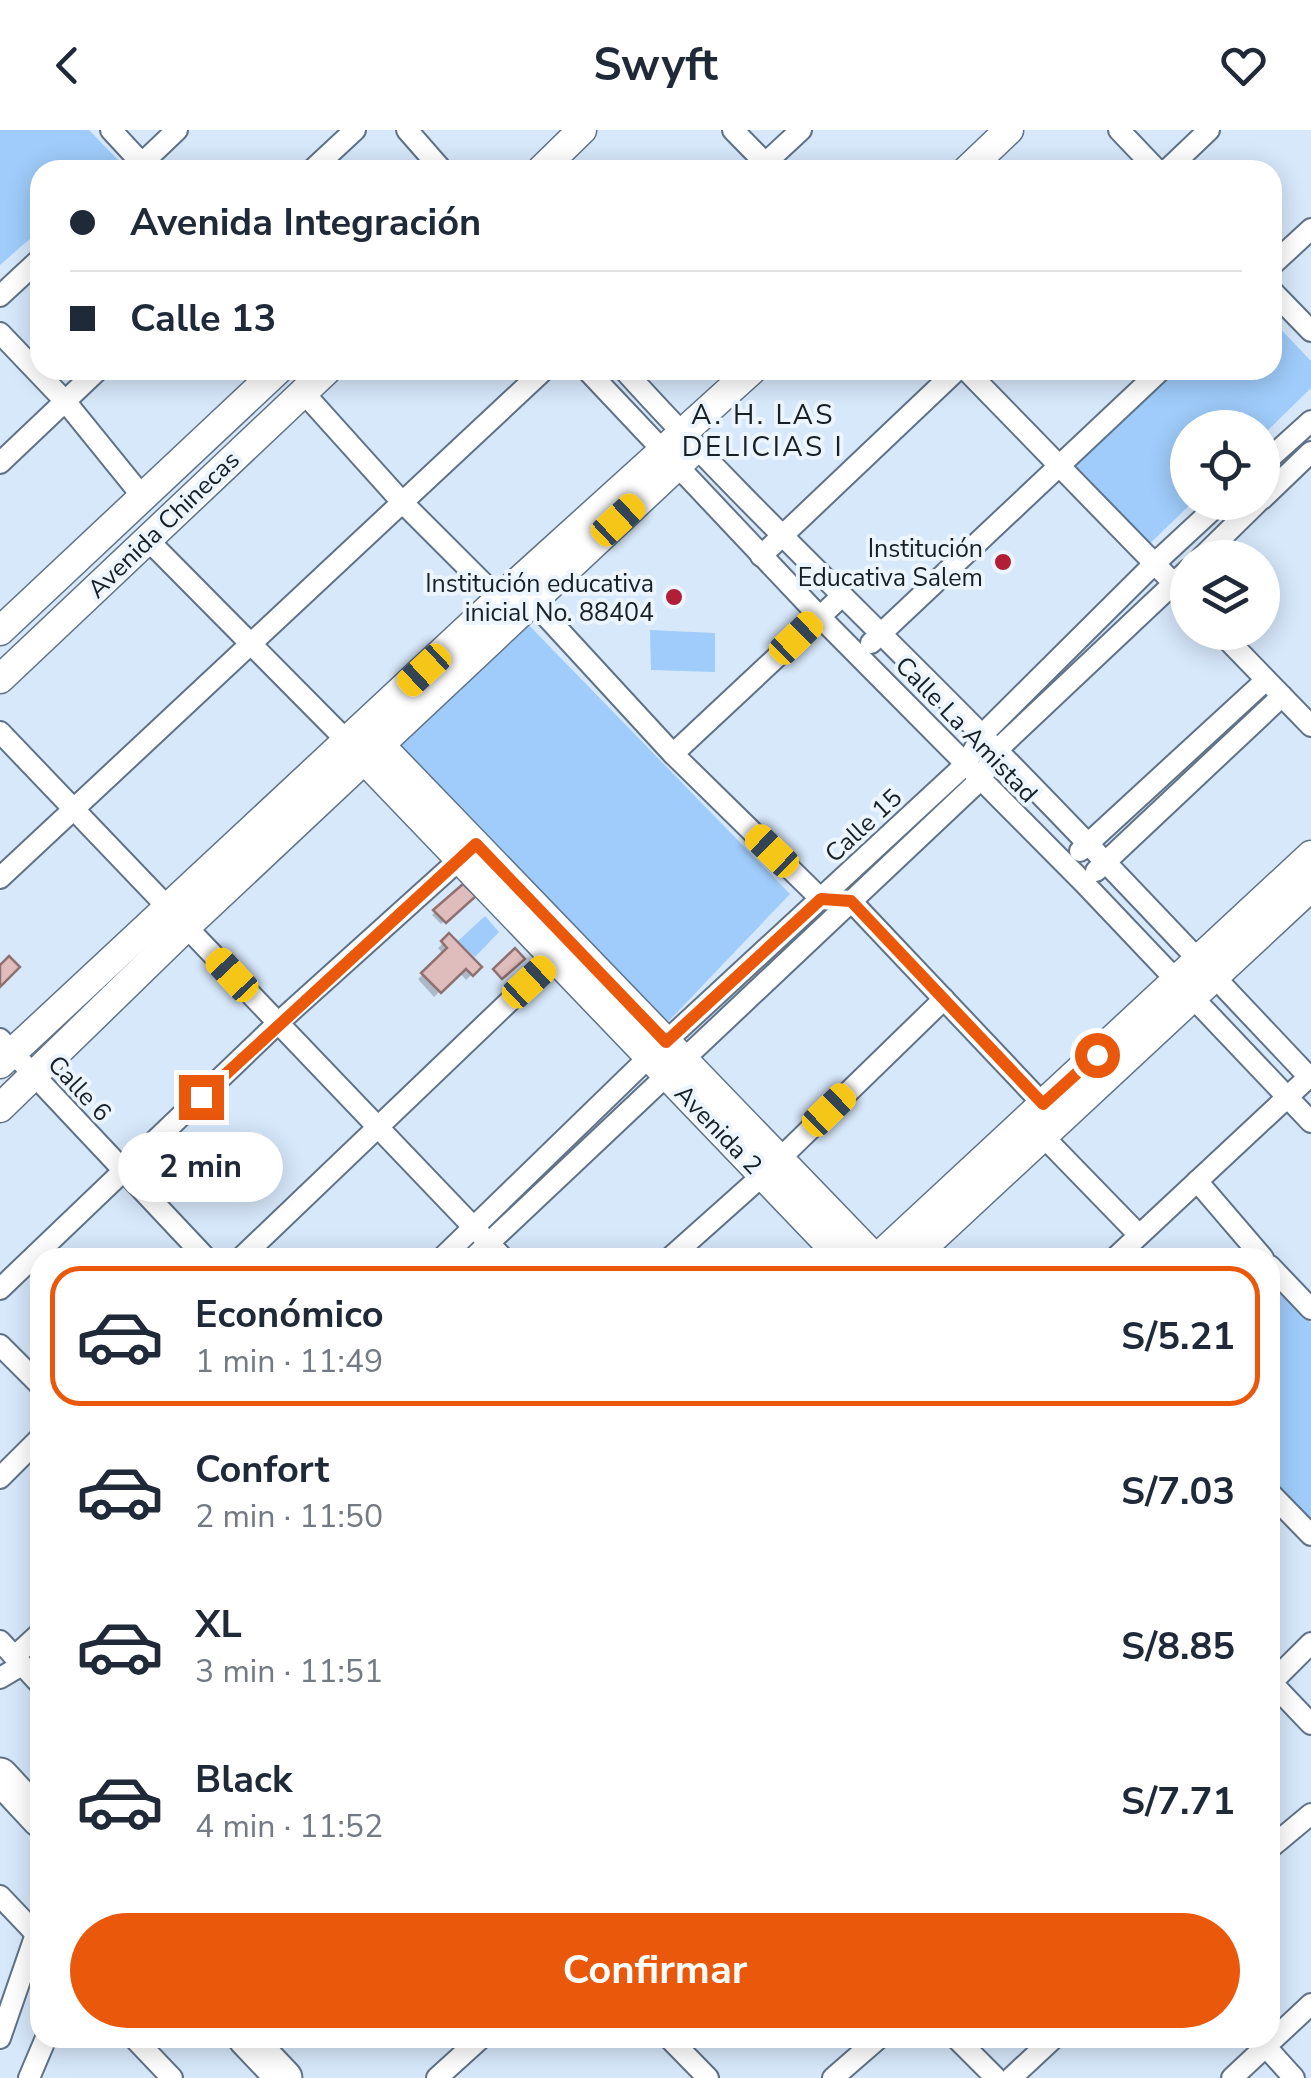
<!DOCTYPE html>
<html lang="es">
<head>
<meta charset="utf-8">
<style>
	:root { --surface:#fff; --page:#f6f6f7; --text:#1f2937; --muted:#747a83; --line:#e0e1e3; --accent:#ea580c }
	body { margin:0; font-family:"Nunito Sans",sans-serif; background:var(--page); color:var(--text); height:100vh; display:flex; flex-direction:column; font-size:38px; white-space:nowrap }
	* { box-sizing:border-box; margin:0 }
	p { font-size:32px; color:var(--muted) }
	.icon { flex:none; width:55px; height:55px; fill:none; stroke:currentColor; stroke-width:2; stroke-linecap:round; stroke-linejoin:round }
	.map { position:relative; flex:1; overflow:hidden }
	.panel { position:absolute; left:30px; top:1118px; width:1250px; height:800px; display:flex; flex-direction:column; background:var(--surface); border-radius:30px; box-shadow:0 5px 25px #0003 }
	.panel>* { flex:none }
	.top-card { position:absolute; left:30px; top:30px; width:1252px; height:220px; border-radius:30px; box-shadow:0 5px 25px #0003; display:grid; align-content:center; height:220px; padding:0 40px; background:var(--surface) }
	.fabs { position:absolute; left:1170px; top:280px; display:grid; gap:20px }
	.fabs a { display:grid; place-items:center; width:110px; height:110px; border-radius:50%; background:var(--surface); box-shadow:0 5px 25px #0003; font-size:50px }
	.end { position:absolute; width:45px; height:45px; margin:-22px; border:12px solid #ea580c; background:#fff; box-shadow:0 0 0 5px #fff }
	.from { border-radius:50% }
	.bubble { position:absolute; height:70px; border-radius:35px; background:var(--surface); box-shadow:0 5px 25px #0003; font-size:32px; font-weight:700; line-height:70px; text-align:center }
	.car { position:absolute; width:30px; height:60px; margin:-30px -15px; border-radius:12px; box-shadow:0 0 8px 2px #0007; background:linear-gradient(#f5c518 24%,#345 0 40%,#f5c518 0 76%,#345 0 86%,#f5c518 0) }
	.top-card b { display:flex; align-items:center; gap:35px; height:95px; font-size:38px }
	.top-card b+b { border-top:2px solid var(--line) }
	.top-card i { width:25px; height:25px; background:var(--text) }
	ul { padding:18px 0 0; list-style:none }
	li { display:flex; align-items:center; gap:30px; height:140px; margin:0 20px 15px; padding:0 20px; border:5px solid transparent; border-radius:30px }
	li div { flex:1 }
	li b { display:block; font-size:38px }
	li em { font-style:normal; font-weight:700 }
	li.on { border-color:var(--accent) }
	li>.icon { width:90px; height:90px; stroke-width:1.5 }
	.button { display:flex; gap:20px; margin-top:auto; padding:20px 40px }
	.button a { flex:1; height:115px; border-radius:60px; background:var(--accent); color:#fff; font-size:40px; font-weight:700; line-height:115px; text-align:center }
	header { display:flex; justify-content:space-between; align-items:center; height:130px; padding:0 40px; background:var(--surface); font-size:45px; font-weight:700 }
	.map>svg:first-child { display:block }
	.green { fill:#9fccfb }
	.shadow { fill:#0003 }
	.building { fill:#dfbdbc; stroke:#907170; stroke-width:2.5 }
	.lines { fill:none; stroke-linecap:round; stroke-linejoin:round }
	.street-casing { stroke:#5f7287; stroke-width:24 }
	.secondary-casing { stroke:#5f7287; stroke-width:31 }
	.highway-casing { stroke:#5f7287; stroke-width:39 }
	.street { stroke:#fff; stroke-width:20 }
	.secondary { stroke:#fff; stroke-width:28 }
	.highway { stroke:#fff; stroke-width:35 }
	.route { stroke:#ea580c; stroke-width:12 }
	.poi-dot { fill:#b11e36; stroke:#ecf4fe; stroke-width:4 }
	.labels { text-anchor:middle; stroke-width:8; stroke-linejoin:round; paint-order:stroke }
	.street-label { font-size:25px; fill:#171f27; stroke:#ecf4fe }
	.poi-label { font-size:25px; fill:#171f27; stroke:#ecf4fe; text-anchor:end }
	.neighbourhood-label { font-size:28px; letter-spacing:2.5px; fill:#171f27; stroke:#ecf4fe }
</style>
</head>
<body>
<header><svg class="icon" aria-label="back" viewBox="0 0 24 24"><path d="M15 5l-7 7 7 7"/></svg>Swyft<svg class="icon" aria-label="heart" viewBox="0 0 24 24"><path d="M12 20l-8-8c-3-5 5-10 8-4 3-6 11-1 8 4z"/></svg></header>
<div class="map">
<svg width="1311" height="1948" viewBox="0 0 1311 1948">
	<rect width="100%" height="100%" fill="#d7e8fb"/>
	<g class="green">
		<polygon points="0,0 89,0 119,31 109,40 40,40 40,100 0,135"/>
		<polygon points="1273,191 1311,231 1311,258 1263,305 1262,298 1188,298 1188,372 1192,373 1144,419 1061,333 1161,240 1272,240"/>
		<polygon points="519,485 790,764 664,896 392,609"/>
		<polygon points="650,500 715,503 715,542 651,540"/>
		<polygon points="485,786 499,802 475,827 458,811"/>
		<polygon points="1281,1161 1311,1193 1311,1391 1270,1349 1270,1170"/>
	</g>
	<g class="shadow">
		<polygon points="463,757 472,766 441,794 432,785"/>
		<polygon points="449,807 479,837 466,850 459,842 434,867 418,849 444,825 438,818"/>
	</g>
	<g class="building">
		<polygon points="463,754 476,766 446,793 433,780"/>
		<polygon points="449,803 482,837 473,846 466,839 441,863 421,843 447,818 441,811"/>
		<polygon points="515,818 525,829 502,849 493,839"/>
		<polygon points="9,826 20,837 0,857 0,835"/>
	</g>
	<g class="lines">
		<defs>
			<g id="street">
				<polyline points="111,0 148,40"/>
				<polyline points="407,0 442,40"/>
				<polyline points="733,0 772,40"/>
				<polyline points="1119,0 1157,40"/>
				<polyline points="135,40 177,0"/>
				<polyline points="312,40 355,0"/>
				<polyline points="758,40 801,0"/>
				<polyline points="1167,40 1209,0"/>
				<polyline points="1272,135 1311,99"/>
				<polyline points="1272,161 1311,201"/>
				<polyline points="0,166 40,129"/>
				<polyline points="0,203 65,271 142,366"/>
				<polyline points="587,240 819,486 1084,753 1311,992"/>
				<path d="M624,240c116,128 241,246 362,369 110,111 217,226 325,340"/>
				<polyline points="966,240 1188,468"/>
				<polyline points="303,262 402,372 507,477"/>
				<polyline points="0,333 98,240"/>
				<polyline points="1262,335 1311,291"/>
				<polyline points="1262,369 1311,322"/>
				<polyline points="147,409 347,611"/>
				<polyline points="761,426 957,240"/>
				<polyline points="1201,428 1258,372"/>
				<polyline points="533,472 673,624 821,769 851,771 1043,974"/>
				<polyline points="1220,502 1311,596"/>
				<polyline points="871,513 1161,240"/>
				<polyline points="0,602 503,1128"/>
				<polyline points="673,624 841,467"/>
				<polyline points="1080,721 1266,550"/>
				<polyline points="1096,741 1282,566"/>
				<polyline points="0,748 544,240"/>
				<polyline points="0,909 206,1128"/>
				<polyline points="1036,999 1139,1105"/>
				<polyline points="1197,1051 1263,1128"/>
				<polyline points="241,1128 561,822"/>
				<polyline points="442,1128 649,927 966,634 982,605 1154,434 1221,372"/>
				<polyline points="473,1128 981,649 997,620 1188,440"/>
				<polyline points="670,1128 763,1045 944,869"/>
				<polyline points="1115,1128 1311,945"/>
				<polyline points="1270,1136 1311,1179"/>
				<polyline points="0,1159 278,893 470,720"/>
				<polyline points="0,1215 40,1255"/>
				<polyline points="0,1348 40,1308"/>
				<polyline points="1270,1363 1311,1405"/>
				<polyline points="0,1511 40,1554"/>
				<polyline points="15,1526 40,1503"/>
				<polyline points="0,1548 22,1535"/>
				<polyline points="1270,1551 1311,1594"/>
				<polyline points="1270,1554 1311,1513"/>
				<polyline points="1270,1718 1311,1684"/>
				<polyline points="0,1766 40,1808"/>
				<polyline points="0,1908 36,1804"/>
				<polyline points="134,1908 172,1948"/>
				<polyline points="669,1908 708,1948"/>
				<polyline points="956,1908 996,1948"/>
				<polyline points="1266,1917 1294,1948"/>
				<polyline points="29,1948 46,1908"/>
				<polyline points="437,1948 481,1908"/>
				<polyline points="833,1948 879,1908"/>
				<polyline points="1011,1948 1054,1908"/>
				<polyline points="1232,1948 1311,1874"/>
			</g>
			<g id="secondary">
				<polyline points="541,40 582,0"/>
				<polyline points="967,40 1009,0"/>
				<polyline points="0,501 278,240"/>
				<polyline points="0,549 327,240"/>
				<polyline points="381,616 875,1128"/>
				<polyline points="355,620 842,1128"/>
				<polyline points="0,934 500,468 752,240"/>
				<polyline points="0,978 186,797 695,319"/>
				<polyline points="877,1128 1311,725"/>
				<polyline points="912,1128 1311,757"/>
			</g>
			<g id="highway">
				<polyline points="0,1646 40,1689"/>
				<polyline points="246,1908 284,1948"/>
			</g>
		</defs>
		<use href="#street" class="street-casing"/>
		<use href="#secondary" class="secondary-casing"/>
		<use href="#highway" class="highway-casing"/>
		<use href="#street" class="street"/>
		<use href="#secondary" class="secondary"/>
		<use href="#highway" class="highway"/>
	</g>
	<g class="lines">
		<polyline class="route" points="201,967 476,714 666,912 821,769 851,771 1043,974 1097,925"/>
	</g>
	<g class="poi-dot">
		<circle cx="1003" cy="432" r="10"/>
		<circle cx="674" cy="467" r="10"/>
	</g>
	<g class="labels">
		<g class="street-label">
			<text transform="translate(163 394) rotate(-44)" y="9">Avenida Chinecas</text>
			<text transform="translate(967 599) rotate(46)" y="9">Calle La Amistad</text>
			<text transform="translate(863 695) rotate(-43)" y="9">Calle 15</text>
			<text transform="translate(80 958) rotate(47)" y="9">Calle 6</text>
			<text transform="translate(719 999) rotate(46)" y="9">Avenida 2</text>
		</g>
		<g class="poi-label">
			<text x="983" y="427">Institución<tspan x="983" dy="29">Educativa Salem</tspan></text>
			<text x="654" y="462">Institución educativa<tspan x="654" dy="29">inicial No. 88404</tspan></text>
		</g>
		<g class="neighbourhood-label">
			<text x="763" y="294">A. H. LAS<tspan x="763" dy="32">DELICIAS I</tspan></text>
		</g>
	</g>
</svg>
<div class="fabs">
<a><svg class="icon" aria-label="locate" viewBox="0 0 24 24"><circle cx="12" cy="12" r="6"/><path d="M12 2v4M12 18v4M2 12h4M18 12h4"/></svg></a>
<a><svg class="icon" aria-label="layers" viewBox="0 0 24 24"><path d="M12 4l9 5-9 5-9-5zM3 14l9 5 9-5"/></svg></a>
</div>
<i class="end from" style="left:1097px;top:925px"></i>
<i class="end" style="left:201px;top:967px"></i>
<div class="bubble" style="left:118px;top:1002px;width:165px">2 min</div>
<i class="car" style="left:618px;top:390px;rotate:47deg"></i>
<i class="car" style="left:796px;top:508px;rotate:46deg"></i>
<i class="car" style="left:424px;top:540px;rotate:227deg"></i>
<i class="car" style="left:772px;top:721px;rotate:314deg"></i>
<i class="car" style="left:232px;top:845px;rotate:317deg"></i>
<i class="car" style="left:529px;top:852px;rotate:47deg"></i>
<i class="car" style="left:829px;top:980px;rotate:46deg"></i>
<div class="top-card">
<b><i class="from"></i>Avenida Integración</b>
<b><i></i>Calle 13</b>
</div>
<section class="panel">
<ul>
<li class="on"><svg class="icon" aria-label="car" viewBox="0 0 24 24"><path d="M5 17H2v-5l4-1 3-4h7l3 4 3 1v5h-3M9 17h6M6 11h13"/><circle cx="7" cy="17" r="2"/><circle cx="17" cy="17" r="2"/></svg><div><b>Económico</b><p>1 min · 11:49</p></div><em>S/5.21</em></li>
<li><svg class="icon" aria-label="car" viewBox="0 0 24 24"><path d="M5 17H2v-5l4-1 3-4h7l3 4 3 1v5h-3M9 17h6M6 11h13"/><circle cx="7" cy="17" r="2"/><circle cx="17" cy="17" r="2"/></svg><div><b>Confort</b><p>2 min · 11:50</p></div><em>S/7.03</em></li>
<li><svg class="icon" aria-label="car" viewBox="0 0 24 24"><path d="M5 17H2v-5l4-1 3-4h7l3 4 3 1v5h-3M9 17h6M6 11h13"/><circle cx="7" cy="17" r="2"/><circle cx="17" cy="17" r="2"/></svg><div><b>XL</b><p>3 min · 11:51</p></div><em>S/8.85</em></li>
<li><svg class="icon" aria-label="car" viewBox="0 0 24 24"><path d="M5 17H2v-5l4-1 3-4h7l3 4 3 1v5h-3M9 17h6M6 11h13"/><circle cx="7" cy="17" r="2"/><circle cx="17" cy="17" r="2"/></svg><div><b>Black</b><p>4 min · 11:52</p></div><em>S/7.71</em></li>
</ul>
<div class="button"><a>Confirmar</a></div>
</section>
</div>
</body>
</html>
